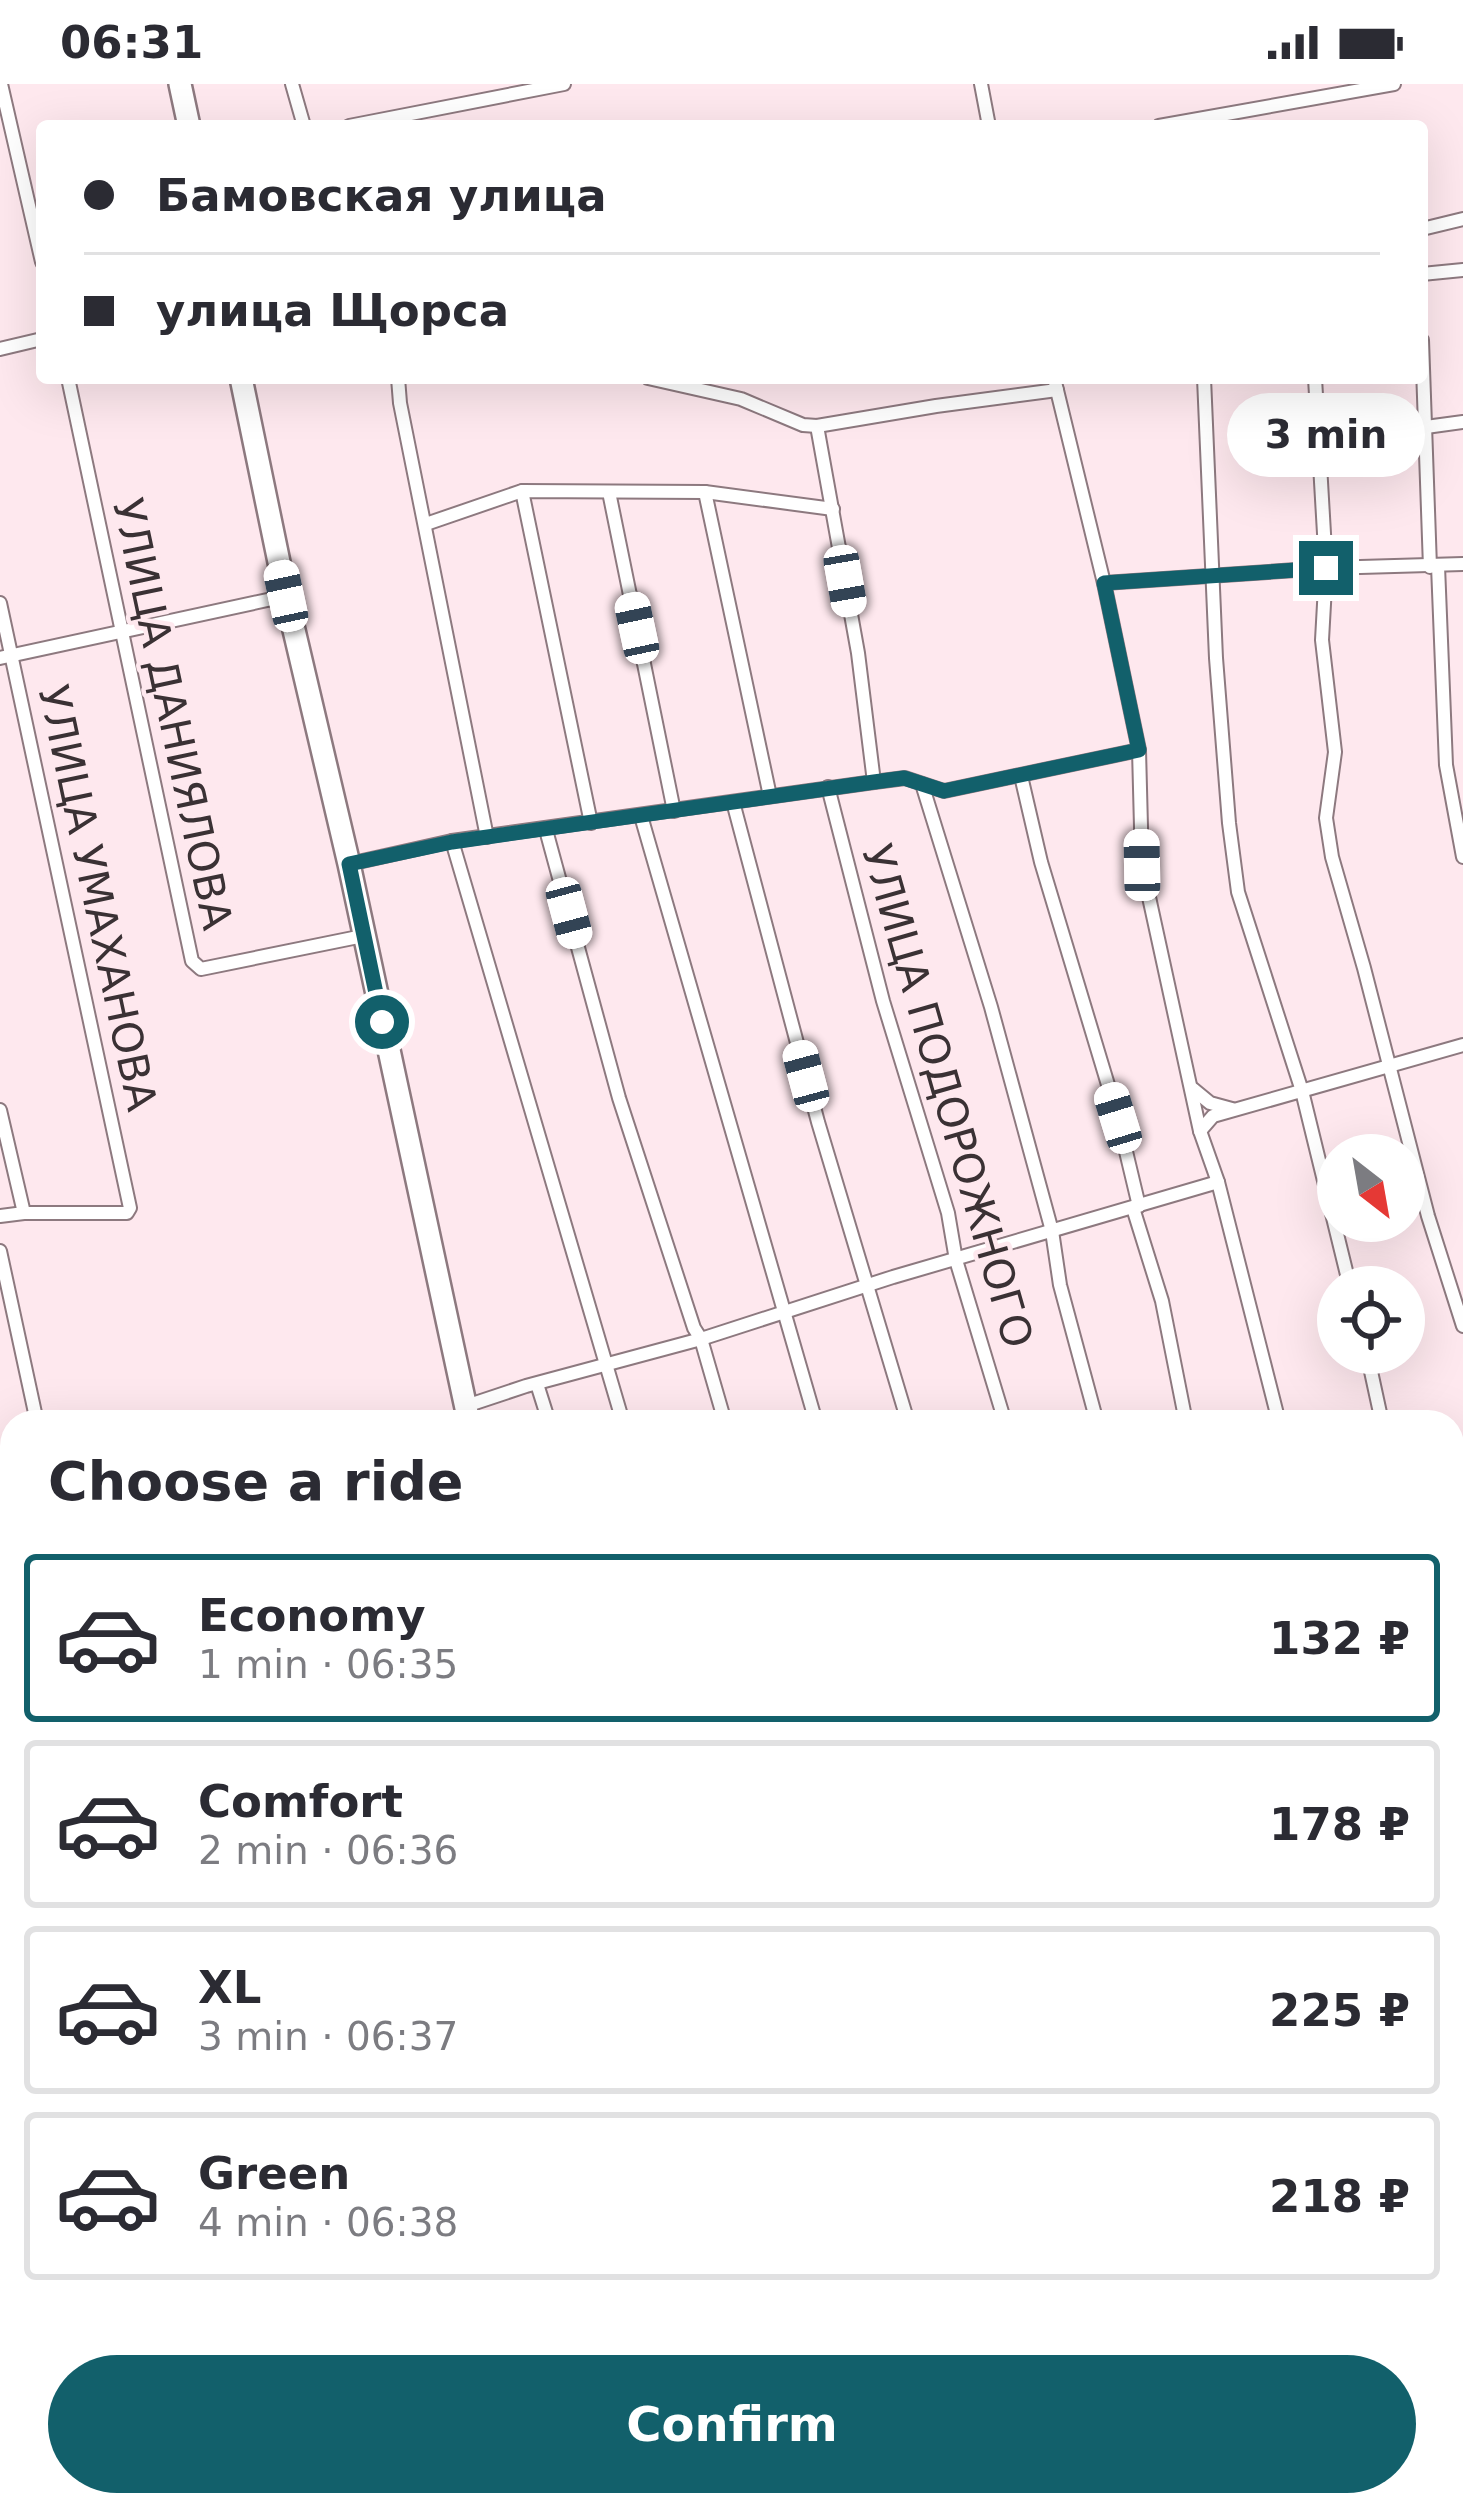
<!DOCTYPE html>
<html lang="en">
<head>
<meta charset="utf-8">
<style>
	:root { --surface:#fff; --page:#f7f7f7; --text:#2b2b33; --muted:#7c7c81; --line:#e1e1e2; --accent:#12606b }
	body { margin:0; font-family:"DejaVu Sans",sans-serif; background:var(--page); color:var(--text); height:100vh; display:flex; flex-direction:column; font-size:45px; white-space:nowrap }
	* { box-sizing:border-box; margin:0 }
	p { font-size:39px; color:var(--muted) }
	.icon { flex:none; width:66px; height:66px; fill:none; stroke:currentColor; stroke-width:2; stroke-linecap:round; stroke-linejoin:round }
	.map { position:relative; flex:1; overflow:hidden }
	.sheet { position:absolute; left:0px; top:1326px; width:1464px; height:1107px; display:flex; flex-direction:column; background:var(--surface); border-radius:36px 36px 0 0; box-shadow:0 12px 48px #0002 }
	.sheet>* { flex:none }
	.hud { position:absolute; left:36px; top:36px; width:1392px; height:264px; border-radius:12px; box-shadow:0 12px 48px #0002; display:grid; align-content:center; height:264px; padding:0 48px; background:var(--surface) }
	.needle { width:78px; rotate:149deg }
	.tools { position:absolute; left:1317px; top:1050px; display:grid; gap:24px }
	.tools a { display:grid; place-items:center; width:108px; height:108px; border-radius:50%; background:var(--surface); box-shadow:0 12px 48px #0002; font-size:60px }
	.end { position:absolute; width:54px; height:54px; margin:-27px; border:15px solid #12606b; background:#fff; box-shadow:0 0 0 6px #fff }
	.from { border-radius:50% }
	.bubble { position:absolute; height:84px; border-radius:42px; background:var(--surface); box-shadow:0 12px 48px #0002; font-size:39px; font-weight:700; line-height:84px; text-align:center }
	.car { position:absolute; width:36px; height:72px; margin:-36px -18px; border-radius:15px; box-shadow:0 0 9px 3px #0007; background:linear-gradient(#fff 24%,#345 0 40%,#fff 0 76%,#345 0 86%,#fff 0) }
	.hud b { display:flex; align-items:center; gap:42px; height:114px; font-size:45px }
	.hud b+b { border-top:3px solid var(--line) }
	.hud i { width:30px; height:30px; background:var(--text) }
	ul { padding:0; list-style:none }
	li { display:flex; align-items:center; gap:36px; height:168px; margin:0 24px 18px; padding:0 24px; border:6px solid var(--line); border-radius:12px }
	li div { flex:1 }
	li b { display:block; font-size:45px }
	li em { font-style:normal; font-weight:700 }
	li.active { border-color:var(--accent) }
	li>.icon { width:108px; height:108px; stroke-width:1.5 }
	h2 { padding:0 48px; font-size:54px; line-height:144px }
	.button { display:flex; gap:24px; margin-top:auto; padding:24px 48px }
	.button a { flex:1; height:138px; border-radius:72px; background:var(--accent); color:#fff; font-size:48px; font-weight:700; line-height:138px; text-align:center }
	.status { display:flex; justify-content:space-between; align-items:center; height:84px; padding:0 60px; background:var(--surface); direction:ltr }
	.status svg { height:33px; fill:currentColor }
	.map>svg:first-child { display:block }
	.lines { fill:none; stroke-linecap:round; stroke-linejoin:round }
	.street-casing { stroke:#8d797f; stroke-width:16 }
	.secondary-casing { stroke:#8d797f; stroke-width:21 }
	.highway-casing { stroke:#8d797f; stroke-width:26 }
	.street { stroke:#fff; stroke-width:12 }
	.secondary { stroke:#fff; stroke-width:16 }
	.highway { stroke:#fff; stroke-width:21 }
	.route { stroke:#12606b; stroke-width:15 }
	.labels { text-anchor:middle; stroke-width:9; stroke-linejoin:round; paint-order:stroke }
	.street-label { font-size:42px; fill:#3a3134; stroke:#fee8ee }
</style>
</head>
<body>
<div class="status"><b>06:31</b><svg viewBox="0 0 49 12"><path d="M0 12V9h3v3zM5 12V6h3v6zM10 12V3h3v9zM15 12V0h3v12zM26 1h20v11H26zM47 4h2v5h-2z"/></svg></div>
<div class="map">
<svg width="1463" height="2431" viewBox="0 0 1463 2431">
	<rect width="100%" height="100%" fill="#fee8ee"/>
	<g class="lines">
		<defs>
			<g id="street">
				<polyline points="1,0 42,178"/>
				<polyline points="292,0 304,42"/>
				<polyline points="981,0 989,42"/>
				<polyline points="349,42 564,0"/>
				<polyline points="1159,42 1394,0"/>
				<polyline points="1422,145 1463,135"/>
				<polyline points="1422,190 1463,186"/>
				<polyline points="1422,256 1430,483"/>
				<polyline points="0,265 42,255"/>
				<polyline points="68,294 192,877 201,885 363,852"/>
				<polyline points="398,294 400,319 487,753"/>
				<polyline points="648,294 741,315 803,341 817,342 936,322 1057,306"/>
				<polyline points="1054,294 1104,499 1139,666 1142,781 1200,1047 1218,1098 1279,1338"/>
				<polyline points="1204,294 1216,574 1229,739 1238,808 1302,1007 1350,1203"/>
				<polyline points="1315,294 1326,484 1322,556 1335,668 1326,734 1332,773 1364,884 1428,1132 1463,1242"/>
				<polyline points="817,342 858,569 874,698"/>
				<polyline points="1426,343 1463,338"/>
				<polyline points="522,407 591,739"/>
				<polyline points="609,408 674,727"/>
				<polyline points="705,408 770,712"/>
				<polyline points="426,440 522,407 705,408 833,425"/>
				<polyline points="1438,482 1446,681 1463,773"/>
				<polyline points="1104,499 1326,484 1463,480"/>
				<polyline points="0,519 130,1124 127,1129 24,1129 0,1132"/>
				<polyline points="0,574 286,512"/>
				<polyline points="1021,692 1041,778 1118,1034 1139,1122"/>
				<polyline points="922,700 991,923 1052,1147 1060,1201 1097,1338"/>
				<polyline points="828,703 883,917 948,1129 956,1176 1005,1338"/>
				<polyline points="733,718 818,1038 908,1338"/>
				<polyline points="641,732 816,1338"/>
				<polyline points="546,746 619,1014 694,1244 701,1255 725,1338"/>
				<polyline points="452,757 623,1338"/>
				<polyline points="349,780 452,757 874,698 905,694 944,707 1139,666"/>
				<polyline points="1193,1005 1210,1019 1232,1025"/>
				<polyline points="0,1026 24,1129"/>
				<polyline points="1200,1047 1213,1032 1463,961"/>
				<polyline points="1133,1124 1162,1217 1186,1338"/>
				<polyline points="0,1167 37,1338"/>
				<polyline points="1367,1269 1382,1338"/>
				<polyline points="537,1300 549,1338"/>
				<polyline points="466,1322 526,1302 701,1255 893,1193 1218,1098"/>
				<polyline points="0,1511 12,1513"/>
				<polyline points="0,1710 12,1767"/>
				<polyline points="1452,1721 1463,1744"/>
				<polyline points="0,2022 12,2019"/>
				<polyline points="1452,2051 1463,2070"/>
				<polyline points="0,2225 12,2283"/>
				<polyline points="1452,2325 1463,2321"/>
				<polyline points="41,2421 43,2431"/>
				<polyline points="147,2421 149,2431"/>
				<polyline points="873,2421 876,2431"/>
				<polyline points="978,2421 980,2431"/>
				<polyline points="1077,2421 1079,2431"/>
				<polyline points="1197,2421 1199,2431"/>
				<polyline points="1309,2421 1310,2431"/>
				<polyline points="1419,2421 1421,2431"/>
				<polyline points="914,2431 955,2421"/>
			</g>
			<g id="secondary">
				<polyline points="1452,1585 1463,1583"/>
				<polyline points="1452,1623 1463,1621"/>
			</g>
			<g id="highway">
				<polyline points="180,0 189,42"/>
				<polyline points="241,294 286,512 349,780 469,1338"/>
				<polyline points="699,2421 701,2431"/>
			</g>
		</defs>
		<use href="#street" class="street-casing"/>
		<use href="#secondary" class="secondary-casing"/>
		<use href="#highway" class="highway-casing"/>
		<use href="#street" class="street"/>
		<use href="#secondary" class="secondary"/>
		<use href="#highway" class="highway"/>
	</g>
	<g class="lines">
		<polyline class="route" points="382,938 349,780 452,758 874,698 904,694 944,707 1139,666 1104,499 1326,484"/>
	</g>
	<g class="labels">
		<g class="street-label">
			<text transform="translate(173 630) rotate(78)" y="15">УЛИЦА ДАНИЯЛОВА</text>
			<text transform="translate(98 814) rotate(78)" y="15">УЛИЦА УМАХАНОВА</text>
			<text transform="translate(948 1012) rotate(74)" y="15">УЛИЦА ПОДОРОЖНОГО</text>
		</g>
	</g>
</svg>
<div class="tools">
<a><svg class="needle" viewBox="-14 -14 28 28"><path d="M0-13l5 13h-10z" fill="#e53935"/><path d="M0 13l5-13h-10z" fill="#7c7c81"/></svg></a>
<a><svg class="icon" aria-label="locate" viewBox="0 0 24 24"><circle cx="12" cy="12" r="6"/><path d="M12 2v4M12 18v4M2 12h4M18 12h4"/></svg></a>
</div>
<i class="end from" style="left:382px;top:938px"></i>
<i class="end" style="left:1326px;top:484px"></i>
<div class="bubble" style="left:1227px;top:309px;width:198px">3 min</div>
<i class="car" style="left:845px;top:497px;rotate:170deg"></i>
<i class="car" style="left:286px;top:512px;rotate:348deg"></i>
<i class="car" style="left:637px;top:544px;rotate:348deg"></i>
<i class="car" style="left:1142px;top:781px;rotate:359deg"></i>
<i class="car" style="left:569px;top:829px;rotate:165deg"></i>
<i class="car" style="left:806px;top:992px;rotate:345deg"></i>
<i class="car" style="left:1118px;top:1034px;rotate:343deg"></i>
<div class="hud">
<b><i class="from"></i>Бамовская улица</b>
<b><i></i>улица Щорса</b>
</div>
<section class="sheet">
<h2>Choose a ride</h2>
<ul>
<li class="active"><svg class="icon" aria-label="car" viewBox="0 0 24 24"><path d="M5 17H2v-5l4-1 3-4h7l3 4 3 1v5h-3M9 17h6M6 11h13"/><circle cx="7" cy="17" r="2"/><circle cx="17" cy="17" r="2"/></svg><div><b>Economy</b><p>1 min · 06:35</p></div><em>132 ₽</em></li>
<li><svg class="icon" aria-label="car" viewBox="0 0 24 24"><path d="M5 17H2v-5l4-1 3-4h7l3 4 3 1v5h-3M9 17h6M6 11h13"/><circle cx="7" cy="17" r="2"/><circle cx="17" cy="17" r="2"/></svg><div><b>Comfort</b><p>2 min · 06:36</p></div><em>178 ₽</em></li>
<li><svg class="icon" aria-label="car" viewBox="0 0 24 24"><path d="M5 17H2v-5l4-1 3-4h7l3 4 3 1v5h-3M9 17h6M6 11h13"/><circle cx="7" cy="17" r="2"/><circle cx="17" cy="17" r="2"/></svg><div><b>XL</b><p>3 min · 06:37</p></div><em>225 ₽</em></li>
<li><svg class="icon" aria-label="car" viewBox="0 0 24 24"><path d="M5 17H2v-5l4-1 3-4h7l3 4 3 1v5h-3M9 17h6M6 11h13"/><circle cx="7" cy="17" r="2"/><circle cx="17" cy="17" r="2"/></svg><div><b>Green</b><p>4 min · 06:38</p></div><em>218 ₽</em></li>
</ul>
<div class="button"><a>Confirm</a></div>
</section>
</div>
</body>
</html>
